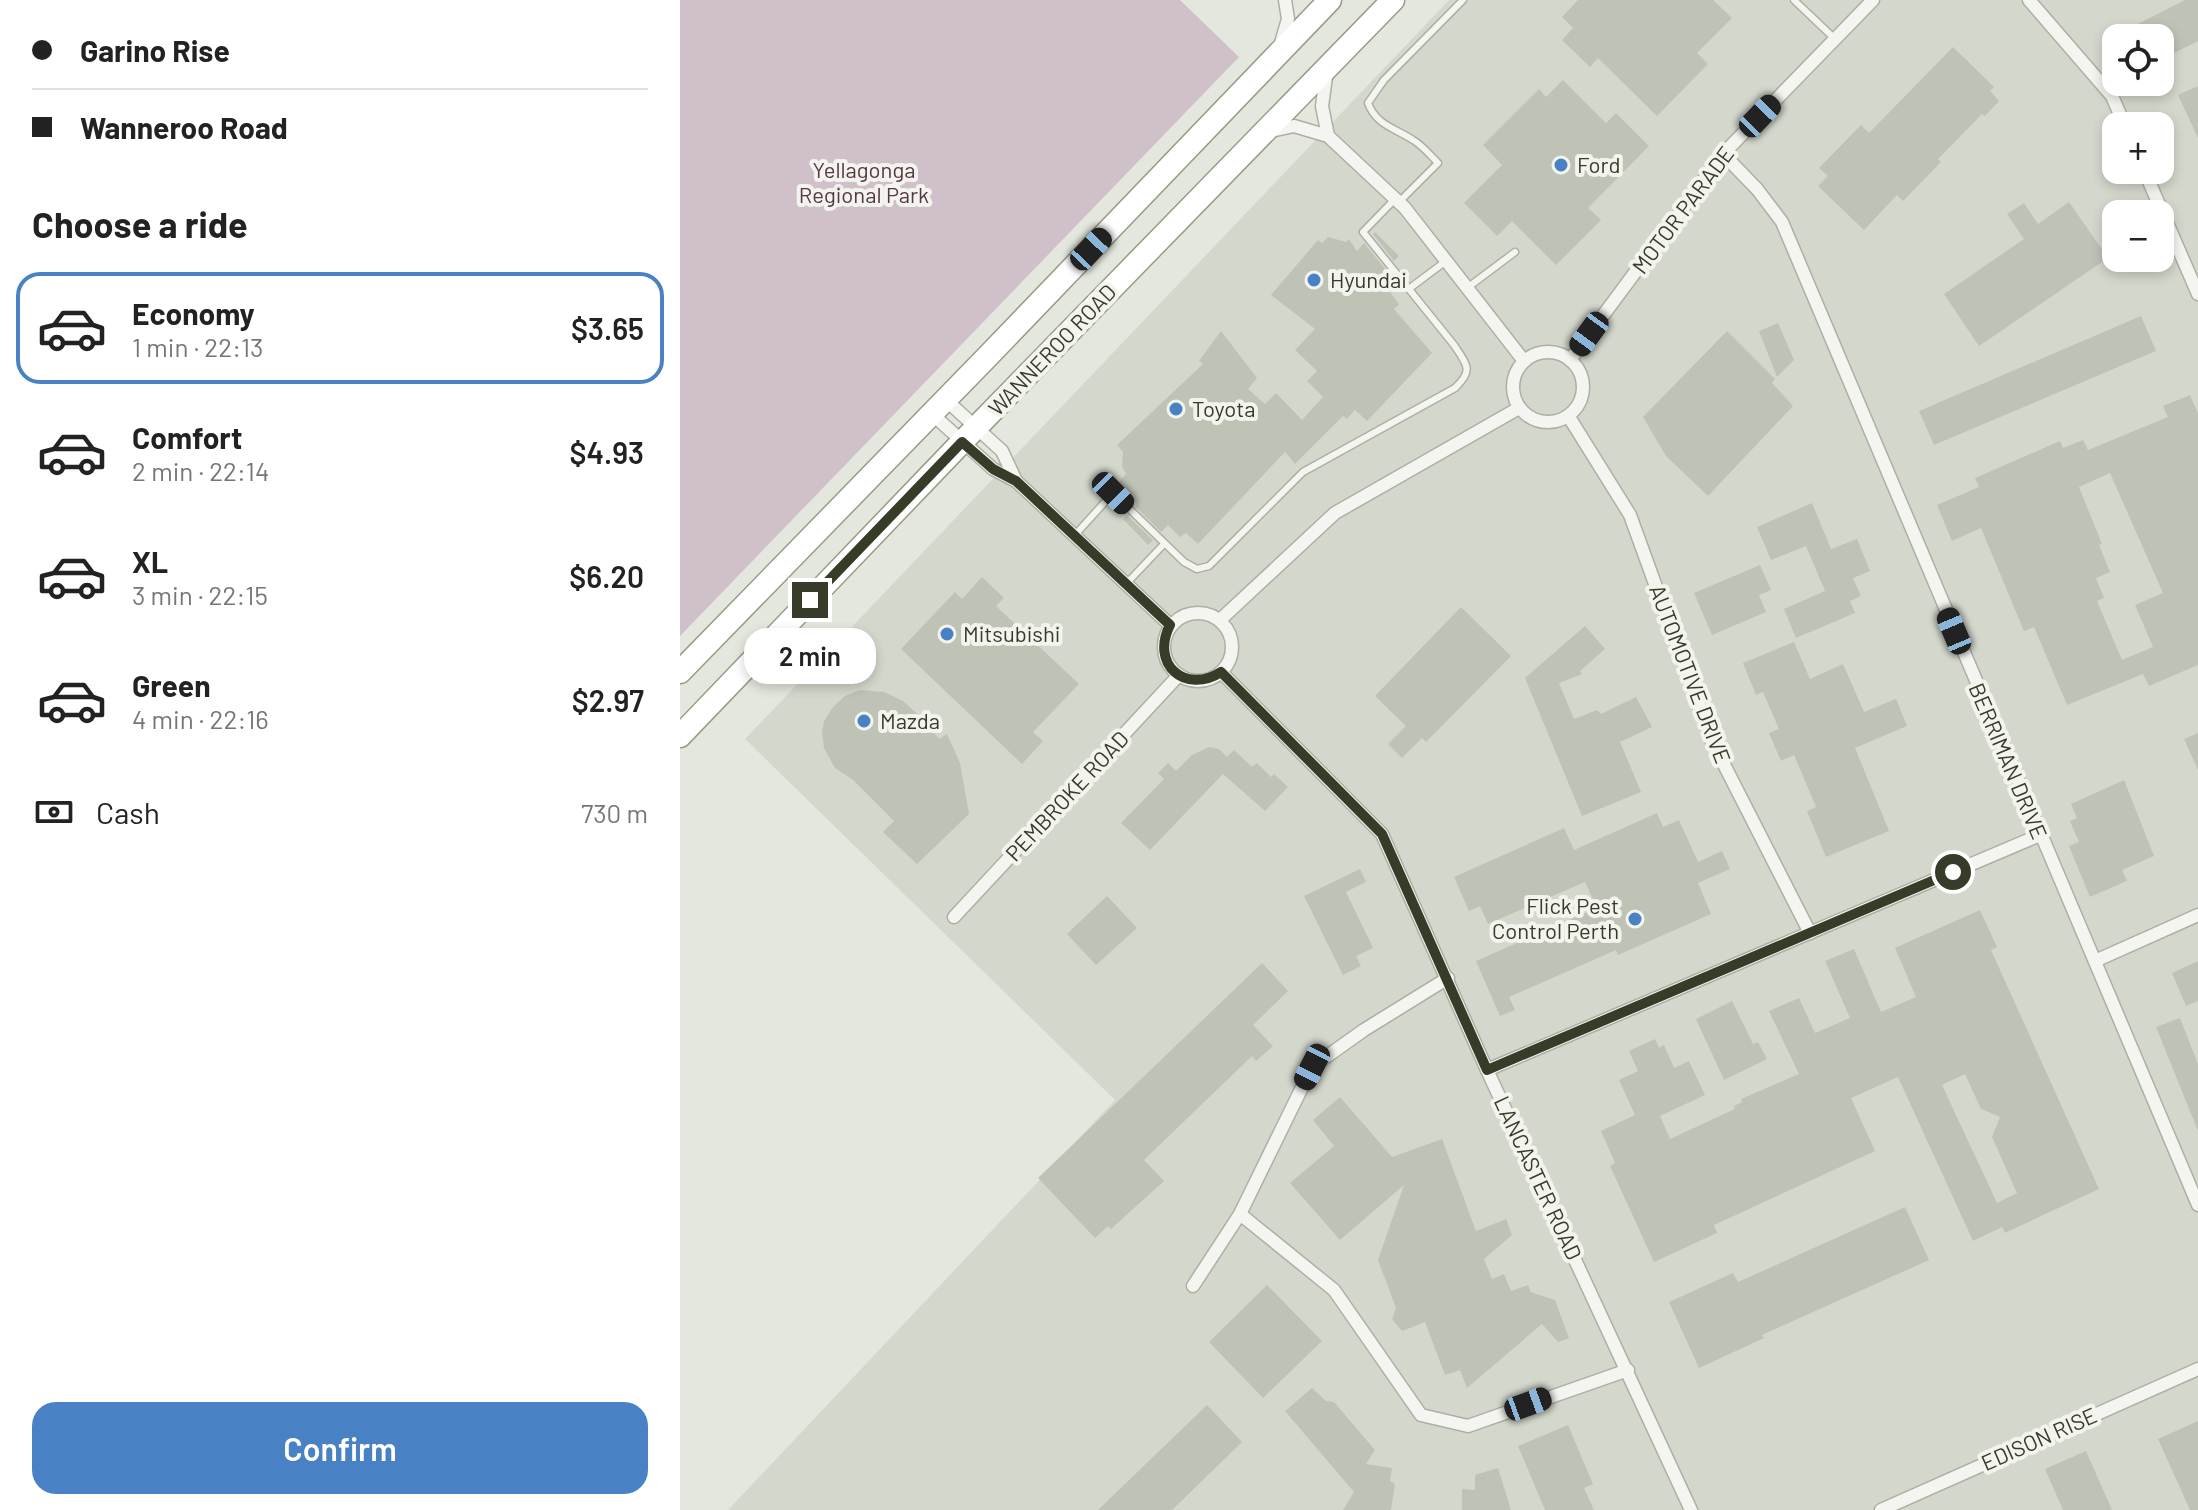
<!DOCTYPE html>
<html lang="en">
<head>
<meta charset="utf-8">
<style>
	:root { --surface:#fff; --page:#f2f2f2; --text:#222; --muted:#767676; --line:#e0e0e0; --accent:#4981c5 }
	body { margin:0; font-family:Barlow,sans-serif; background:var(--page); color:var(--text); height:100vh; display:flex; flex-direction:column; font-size:30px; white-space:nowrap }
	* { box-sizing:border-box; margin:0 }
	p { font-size:26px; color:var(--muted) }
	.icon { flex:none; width:44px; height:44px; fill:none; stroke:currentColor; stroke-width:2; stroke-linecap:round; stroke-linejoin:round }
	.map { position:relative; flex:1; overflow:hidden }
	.details { display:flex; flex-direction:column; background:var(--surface); width:680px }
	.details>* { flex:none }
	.top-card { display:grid; align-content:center; height:176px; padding:0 32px; background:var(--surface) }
	.tools { position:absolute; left:1422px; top:24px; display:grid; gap:16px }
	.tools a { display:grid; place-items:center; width:72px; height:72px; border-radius:16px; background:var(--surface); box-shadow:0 4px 12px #0003; font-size:40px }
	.end { position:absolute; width:36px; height:36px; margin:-18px; border:10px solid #363c28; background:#fff; box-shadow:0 0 0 4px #fff }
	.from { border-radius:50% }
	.bubble { position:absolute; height:56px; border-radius:24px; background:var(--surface); box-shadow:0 4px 12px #0003; font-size:26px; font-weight:600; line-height:56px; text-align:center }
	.car { position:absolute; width:24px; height:48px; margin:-24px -12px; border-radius:10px; box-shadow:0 0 6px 2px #0007; background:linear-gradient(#222 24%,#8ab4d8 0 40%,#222 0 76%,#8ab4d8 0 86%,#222 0) }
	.top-card b { display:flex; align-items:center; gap:28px; height:76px; font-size:30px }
	.top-card b+b { border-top:2px solid var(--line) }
	.top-card i { width:20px; height:20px; background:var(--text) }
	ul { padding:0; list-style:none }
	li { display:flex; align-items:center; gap:24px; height:112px; margin:0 16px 12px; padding:0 16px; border:4px solid transparent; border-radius:24px }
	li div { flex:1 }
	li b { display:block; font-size:30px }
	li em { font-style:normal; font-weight:600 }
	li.current { border-color:var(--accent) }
	li>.icon { width:72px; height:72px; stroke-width:1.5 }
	h2 { padding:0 32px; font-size:36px; line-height:96px }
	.pay { display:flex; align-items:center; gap:20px; height:88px; padding:0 32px; font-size:30px }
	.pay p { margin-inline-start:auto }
	.action { display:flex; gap:16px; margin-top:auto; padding:16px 32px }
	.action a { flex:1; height:92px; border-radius:24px; background:var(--accent); color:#fff; font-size:32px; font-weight:600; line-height:92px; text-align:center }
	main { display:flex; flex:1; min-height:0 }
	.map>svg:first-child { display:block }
	.built { fill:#d4d8cc; fill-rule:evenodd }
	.green { fill:#d0c0c9 }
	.building { fill:#bfc3b6; fill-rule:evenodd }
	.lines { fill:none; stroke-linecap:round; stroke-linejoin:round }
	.lane-casing { stroke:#acb0a4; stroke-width:9 }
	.street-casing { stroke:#acb0a4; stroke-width:15 }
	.highway-casing { stroke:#969c86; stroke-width:25 }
	.lane { stroke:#f4f5f0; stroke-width:6 }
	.street { stroke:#f4f5f0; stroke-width:12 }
	.highway { stroke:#fff; stroke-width:22 }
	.route { stroke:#363c28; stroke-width:10 }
	.poi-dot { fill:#4981c5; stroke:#f2f4ed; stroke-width:3 }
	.labels { text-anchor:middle; stroke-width:8; stroke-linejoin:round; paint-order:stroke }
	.poi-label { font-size:22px; fill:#363c28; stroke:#f2f4ed; text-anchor:start }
	.park-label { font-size:22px; fill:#573646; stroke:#f2f4ed }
	.street-label { font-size:22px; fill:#363c28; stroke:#f2f4ed }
</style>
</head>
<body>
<main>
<section class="details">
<div class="top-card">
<b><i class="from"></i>Garino Rise</b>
<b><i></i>Wanneroo Road</b>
</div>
<h2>Choose a ride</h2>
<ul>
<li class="current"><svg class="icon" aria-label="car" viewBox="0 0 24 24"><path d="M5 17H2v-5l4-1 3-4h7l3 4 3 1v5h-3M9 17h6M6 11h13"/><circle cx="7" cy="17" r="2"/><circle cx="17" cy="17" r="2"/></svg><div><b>Economy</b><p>1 min · 22:13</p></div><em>$3.65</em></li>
<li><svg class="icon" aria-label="car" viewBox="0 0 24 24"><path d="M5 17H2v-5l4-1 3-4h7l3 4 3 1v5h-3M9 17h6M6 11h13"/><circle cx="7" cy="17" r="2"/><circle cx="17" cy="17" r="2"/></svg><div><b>Comfort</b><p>2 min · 22:14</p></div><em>$4.93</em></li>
<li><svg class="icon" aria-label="car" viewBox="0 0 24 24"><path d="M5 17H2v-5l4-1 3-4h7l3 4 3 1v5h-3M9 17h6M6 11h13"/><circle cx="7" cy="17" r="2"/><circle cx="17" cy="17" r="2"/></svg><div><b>XL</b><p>3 min · 22:15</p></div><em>$6.20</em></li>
<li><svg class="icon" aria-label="car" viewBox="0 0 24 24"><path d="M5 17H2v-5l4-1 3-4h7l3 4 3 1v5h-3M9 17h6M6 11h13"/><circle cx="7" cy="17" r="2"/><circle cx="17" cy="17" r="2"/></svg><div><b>Green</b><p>4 min · 22:16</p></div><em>$2.97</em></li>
</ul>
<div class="pay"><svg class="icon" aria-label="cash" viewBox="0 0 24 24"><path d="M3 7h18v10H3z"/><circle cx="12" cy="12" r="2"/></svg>Cash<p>730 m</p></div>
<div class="action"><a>Confirm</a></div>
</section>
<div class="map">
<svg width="1518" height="1510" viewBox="0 0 1518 1510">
	<rect width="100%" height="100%" fill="#e4e7de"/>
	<path class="built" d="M769,0h749v1510h-1470l387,-410 -370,-361zM1436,38h44v44h-44zM1436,126h44v44h-44zM1436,214h44v44h-44z"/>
	<polygon class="green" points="0,0 500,0 559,57 0,636"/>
	<g class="building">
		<polygon points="898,0 1033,0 1052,18 1017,53 1028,64 977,116 918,58 910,67 882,40 893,28 882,17"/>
		<polygon points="1505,0 1518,0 1518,41 1480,60 1480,38 1460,38 1454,26"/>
		<polygon points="1273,47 1314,87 1310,91 1319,101 1305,116 1302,114 1258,159 1261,162 1223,201 1217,195 1184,230 1138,186 1148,176 1139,168 1181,125 1189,133"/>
		<polygon points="883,80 926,123 936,113 969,146 908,208 921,220 876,265 832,221 817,236 784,203 822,165 803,145 859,89 866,97"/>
		<polygon points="1518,86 1518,138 1498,95"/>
		<polygon points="1389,202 1428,258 1299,346 1264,294 1344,239 1327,214 1344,203 1358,224"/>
		<polygon points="695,232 719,256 714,261 693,234"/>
		<polygon points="648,237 666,242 669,239 677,251 684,243 706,270 699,277 719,304 714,309 752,353 687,421 675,410 667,419 663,416 615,464 605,452 518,544 506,533 500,537 488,525 481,532 455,506 457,504 438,484 446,474 442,466 443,452 437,445 523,364 519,361 541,331 577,378 568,389 585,404 596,393 622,420 643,397 627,381 637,371 615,350 635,329 591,295 638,240 642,243"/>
		<polygon points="1461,316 1476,351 1254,445 1239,411"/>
		<polygon points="1098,323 1114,360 1097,377 1079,331"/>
		<polygon points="1047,331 1095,379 1092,383 1113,406 1028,496 986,456 963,417"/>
		<path d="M1510,395l8,18v252l-49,21 -6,-12 -76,31 -33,-78 -10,4 -43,-103 -29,13 -15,-36 42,-18 -4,-9 85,-37 3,7 20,-8 5,10 80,-33 -5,-11zM1430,473l53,120 -28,12 18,42 -31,13 -25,-59 7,-3 -8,-20 14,-6 -11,-27 3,-1 -23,-57z"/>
		<polygon points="1132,503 1151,549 1177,539 1190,571 1173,578 1181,596 1170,601 1175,613 1116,638 1104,609 1145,591 1126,546 1091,560 1077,527"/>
		<polygon points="447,515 473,540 468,545 443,519"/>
		<polygon points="1080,565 1091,590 1079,595 1086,612 1032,635 1014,593"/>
		<polygon points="302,577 324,598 316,606 399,684 353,732 363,741 342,764 221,649 275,592 282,599"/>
		<polygon points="781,607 831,656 746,742 742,738 722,758 708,744 726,726 695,696"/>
		<polygon points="905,626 925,649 900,671 902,674 879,683 894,719 917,710 921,714 956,697 972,727 940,742 961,792 902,816 845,678"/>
		<polygon points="1114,642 1130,679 1163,664 1184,712 1216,699 1227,726 1175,748 1209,831 1146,857 1127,811 1136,807 1114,755 1101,761 1089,733 1099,729 1083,692 1076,695 1063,663"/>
		<polygon points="180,690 204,692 223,701 242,718 259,739 267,734 280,763 289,814 237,864 203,832 214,821 173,780 155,768 144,748 142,733 144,721 153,707 165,696"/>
		<polygon points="1518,733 1518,770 1504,739"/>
		<polygon points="529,747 539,749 547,757 554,750 572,767 577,763 591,777 594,774 608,787 585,811 543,774 470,850 441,823 484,779 478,773 488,763 496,771 512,755"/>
		<polygon points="1444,780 1474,856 1442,870 1447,881 1410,897 1389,846 1399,842 1390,821 1397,818 1391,804"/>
		<polygon points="977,813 983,827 999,820 1018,862 1042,851 1050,869 1018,883 1031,914 938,955 936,950 829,997 835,1010 820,1016 796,961 917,908 905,882 808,924 800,906 789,911 774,877 884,828 894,850"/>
		<polygon points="680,869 686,882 666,892 693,948 676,956 681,966 663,975 624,896"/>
		<polygon points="427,896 457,928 416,965 387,934"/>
		<path d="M1300,910l17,37 -6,3 108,239 -94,44 -3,-6 -29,14 -75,-164 -47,21 24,53 -161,74 3,8 -63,29 -44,-96 5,-3 -14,-32 34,-16 -16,-35 19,-9 -9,-20 26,-12 4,9 5,-3 10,23 15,-7 16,34 -45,21 10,23 65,-30 -1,-3 8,-4 -1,-3 58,-25 -30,-63 30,-13 16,35 35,-15 -25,-57 29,-12 27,63 35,-15 -21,-49zM1285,1074l16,35 19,8 -8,20 25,56 -20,10 -55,-118z"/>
		<polygon points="1518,961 1518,1001 1506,1006 1492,973"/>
		<polygon points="582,963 608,991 573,1025 593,1046 576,1061 572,1056 464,1160 484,1181 431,1229 428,1226 415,1238 358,1178"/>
		<polygon points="1052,1001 1073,1044 1078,1042 1087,1059 1044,1080 1016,1019"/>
		<polygon points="1500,1018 1518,1064 1518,1131 1476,1027"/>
		<polygon points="660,1097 712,1157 762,1139 796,1231 826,1219 832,1235 804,1259 812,1279 824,1274 831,1291 848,1285 851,1292 875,1300 889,1338 878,1342 862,1324 787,1388 780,1370 765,1375 745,1322 722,1331 712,1319 716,1308 698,1260 724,1185 660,1240 610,1183 654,1146 633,1120"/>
		<polygon points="1225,1207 1249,1260 1082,1335 1084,1338 1019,1368 989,1302 1053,1273 1058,1282"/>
		<polygon points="587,1285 642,1341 583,1398 529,1342"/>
		<polygon points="632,1388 646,1401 654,1402 695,1450 686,1464 712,1468 710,1481 715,1484 711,1510 663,1510 674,1492 605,1411"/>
		<polygon points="527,1405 562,1442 492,1510 418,1510"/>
		<polygon points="1518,1421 1518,1510 1510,1510 1478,1439"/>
		<polygon points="888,1425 913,1484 904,1488 914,1510 865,1510 838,1446"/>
		<polygon points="1406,1451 1432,1510 1383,1510 1365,1469"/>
		<polygon points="818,1468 831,1510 782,1510 782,1489 795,1490 795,1475"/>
	</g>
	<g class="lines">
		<defs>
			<g id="lane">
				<polyline points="1114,0 1155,39"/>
				<path d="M719,202l39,-39c-8,-8 -16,-18 -25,-23 -18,-12 -37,-15 -45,-37l16,-23 79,-80"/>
				<polyline points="730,288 766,261"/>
				<polyline points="787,288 835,252"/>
				<path d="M395,535l38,-42 71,69 13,7 12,-3 94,-94 152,-84c19,-18 12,-23 -1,-43l-91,-113 32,-33"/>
				<polyline points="446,584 484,544"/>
			</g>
			<g id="street">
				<polyline points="1349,0 1432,96 1445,126"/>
				<polyline points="601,43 608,19 605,0"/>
				<polyline points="647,70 642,106 648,136"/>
				<polyline points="591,131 614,126 648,136 725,208 844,361"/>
				<polyline points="1043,154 1077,189 1102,222 1518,1205"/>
				<polyline points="1464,170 1518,294"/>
				<circle cx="868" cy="387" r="35"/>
				<polyline points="890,360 1043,154 1193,0"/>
				<polyline points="266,400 322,451 336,481"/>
				<polyline points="252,414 313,469 336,481 490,625"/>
				<polyline points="889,417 950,515 1032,741 1130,933"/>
				<circle cx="518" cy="647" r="34"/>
				<polyline points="540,620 655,513 839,408"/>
				<polyline points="541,672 702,834 807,1070 1011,1510"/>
				<polyline points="274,917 499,675"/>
				<polyline points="1415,961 1518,915"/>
				<polyline points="807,1070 1360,835"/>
				<polyline points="560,1214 654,1290 741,1415 788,1426 948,1370"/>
				<polyline points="513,1286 560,1214 632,1067 684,1030 768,978"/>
				<polyline points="1201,1510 1518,1369"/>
			</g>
			<g id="highway">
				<polyline points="0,672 309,355 650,0"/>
				<polyline points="0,736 282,442 713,0"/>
			</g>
		</defs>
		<use href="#lane" class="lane-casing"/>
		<use href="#street" class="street-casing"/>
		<use href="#highway" class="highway-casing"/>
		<use href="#lane" class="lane"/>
		<use href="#street" class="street"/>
		<use href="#highway" class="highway"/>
	</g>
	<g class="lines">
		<path class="route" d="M130,600l152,-158 31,27 23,12 154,144c-20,39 15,70 51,47l161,162 105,236 466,-198"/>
	</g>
	<g class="poi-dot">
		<circle cx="881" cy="165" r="8"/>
		<circle cx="634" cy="280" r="8"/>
		<circle cx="496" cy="409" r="8"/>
		<circle cx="267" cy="634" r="8"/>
		<circle cx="184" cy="721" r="8"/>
		<circle cx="955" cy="919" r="8"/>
	</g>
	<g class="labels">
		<g class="poi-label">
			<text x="897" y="173">Ford</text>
			<text x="650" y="288">Hyundai</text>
			<text x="512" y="417">Toyota</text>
			<text x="283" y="642">Mitsubishi</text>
			<text x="200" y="729">Mazda</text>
			<text x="939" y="914" text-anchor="end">Flick Pest<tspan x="939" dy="25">Control Perth</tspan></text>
		</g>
		<g class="park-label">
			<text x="184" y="178">Yellagonga<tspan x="184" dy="25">Regional Park</tspan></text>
		</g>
		<g class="street-label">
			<text transform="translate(1003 210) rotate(-53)" y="8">MOTOR PARADE</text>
			<text transform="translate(372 350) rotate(-46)" y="8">WANNEROO ROAD</text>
			<text transform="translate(1010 674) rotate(69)" y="8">AUTOMOTIVE DRIVE</text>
			<text transform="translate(1328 761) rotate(67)" y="8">BERRIMAN DRIVE</text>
			<text transform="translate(387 796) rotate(-47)" y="8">PEMBROKE ROAD</text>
			<text transform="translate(858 1178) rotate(65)" y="8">LANCASTER ROAD</text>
			<text transform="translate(1359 1439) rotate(-24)" y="8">EDISON RISE</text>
		</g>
	</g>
</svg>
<div class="tools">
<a><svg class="icon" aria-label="locate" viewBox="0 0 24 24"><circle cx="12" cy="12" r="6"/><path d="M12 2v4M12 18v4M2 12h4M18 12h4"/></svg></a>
<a>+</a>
<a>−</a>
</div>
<i class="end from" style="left:1273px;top:872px"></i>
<i class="end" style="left:130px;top:600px"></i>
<div class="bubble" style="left:64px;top:628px;width:132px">2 min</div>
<i class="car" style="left:1080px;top:116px;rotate:44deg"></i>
<i class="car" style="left:411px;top:249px;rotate:43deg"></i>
<i class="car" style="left:909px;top:334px;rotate:216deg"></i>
<i class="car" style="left:433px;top:493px;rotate:135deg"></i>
<i class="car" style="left:1274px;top:631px;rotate:337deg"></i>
<i class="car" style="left:632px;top:1067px;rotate:207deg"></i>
<i class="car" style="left:848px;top:1404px;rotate:70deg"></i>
</div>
</main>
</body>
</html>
